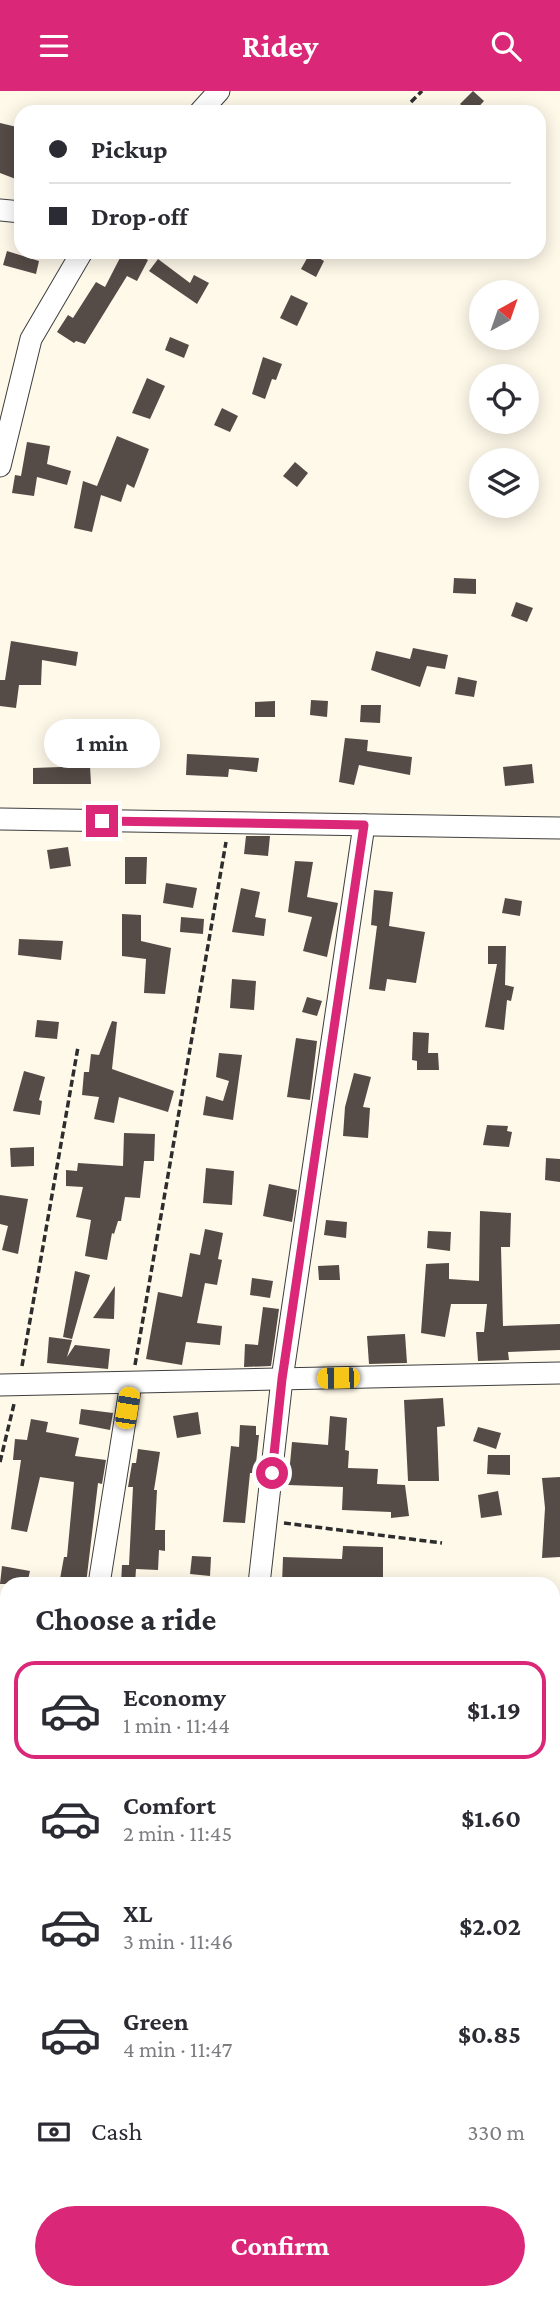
<!DOCTYPE html>
<html lang="en">
<head>
<meta charset="utf-8">
<style>
	:root { --surface:#fff; --page:#f2f2f3; --text:#2b2b33; --muted:#7c7c81; --line:#e1e1e2; --accent:#db2777 }
	body { margin:0; font-family:"Crimson Pro",serif; background:var(--page); color:var(--text); height:100vh; display:flex; flex-direction:column; font-size:26px; white-space:nowrap }
	* { box-sizing:border-box; margin:0 }
	p { font-size:23px; color:var(--muted) }
	.icon { flex:none; width:38px; height:38px; fill:none; stroke:currentColor; stroke-width:2; stroke-linecap:round; stroke-linejoin:round }
	.map { position:relative; flex:1; overflow:hidden }
	.side { position:absolute; left:0px; top:1486px; width:560px; height:723px; display:flex; flex-direction:column; background:var(--surface); border-radius:21px 21px 0 0; box-shadow:0 4px 18px #0003 }
	.side>* { flex:none }
	.hud { position:absolute; left:14px; top:14px; width:532px; height:154px; border-radius:21px; box-shadow:0 4px 18px #0003; display:grid; align-content:center; height:154px; padding:0 35px; background:var(--surface) }
	.needle { width:46px; rotate:40deg }
	.controls { position:absolute; left:469px; top:189px; display:grid; gap:14px }
	.controls a { display:grid; place-items:center; width:70px; height:70px; border-radius:50%; background:var(--surface); box-shadow:0 4px 18px #0003; font-size:35px }
	.end { position:absolute; width:32px; height:32px; margin:-16px; border:9px solid #db2777; background:#fff; box-shadow:0 0 0 4px #fff }
	.from { border-radius:50% }
	.bubble { position:absolute; height:49px; border-radius:24px; background:var(--surface); box-shadow:0 4px 18px #0003; font-size:23px; font-weight:700; line-height:49px; text-align:center }
	.car { position:absolute; width:21px; height:42px; margin:-21px -10px; border-radius:9px; box-shadow:0 0 5px 2px #0007; background:linear-gradient(#f5c518 24%,#345 0 40%,#f5c518 0 76%,#345 0 86%,#f5c518 0) }
	.hud b { display:flex; align-items:center; gap:24px; height:66px; font-size:26px }
	.hud b+b { border-top:2px solid var(--line) }
	.hud i { width:18px; height:18px; background:var(--text) }
	ul { padding:0; list-style:none }
	li { display:flex; align-items:center; gap:21px; height:98px; margin:0 14px 10px; padding:0 21px; border:4px solid transparent; border-radius:21px }
	li div { flex:1 }
	li b { display:block; font-size:26px }
	li em { font-style:normal; font-weight:700 }
	li.on { border-color:var(--accent) }
	li>.icon { width:63px; height:63px; stroke-width:1.5 }
	h2 { padding:0 35px; font-size:32px; line-height:84px }
	.pay { display:flex; align-items:center; gap:18px; height:77px; padding:0 35px; font-size:26px }
	.pay p { margin-inline-start:auto }
	.button { display:flex; gap:14px; margin-top:auto; padding:14px 35px }
	.button a { flex:1; height:80px; border-radius:42px; background:var(--accent); color:#fff; font-size:28px; font-weight:700; line-height:80px; text-align:center }
	header { display:flex; justify-content:space-between; align-items:center; height:91px; padding:0 35px; background:var(--accent); color:#fff; font-size:32px; font-weight:700 }
	.map>svg:first-child { display:block }
	.building { fill:#554b47 }
	.lines { fill:none; stroke-linecap:round; stroke-linejoin:round }
	.street-casing { stroke:#3e3e3e; stroke-width:23 }
	.secondary-casing { stroke:#2d2d2d; stroke-width:30 }
	.path { stroke:#2d2d2d; stroke-width:3.5; stroke-dasharray:7 3.5; stroke-linecap:butt }
	.street { stroke:#fff; stroke-width:21 }
	.secondary { stroke:#ffeda5; stroke-width:28 }
	.route { stroke:#db2777; stroke-width:9 }
</style>
</head>
<body>
<header><svg class="icon" aria-label="menu" viewBox="0 0 24 24"><path d="M4 6h16M4 12h16M4 18h16"/></svg>Ridey<svg class="icon" aria-label="search" viewBox="0 0 24 24"><circle cx="10" cy="10" r="6"/><path d="M15 15l6 6"/></svg></header>
<div class="map">
<svg width="560" height="2208" viewBox="0 0 560 2208">
	<rect width="100%" height="100%" fill="#fff9ea"/>
	<g class="building">
		<polygon points="473,0 484,10 474,21 469,21 460,13"/>
		<polygon points="0,32 21,37 21,90 0,82"/>
		<polygon points="7,160 39,170 36,183 3,174"/>
		<polygon points="123,161 133,161 148,169 137,190 127,185 85,253 76,250 74,252 57,241 68,224 73,227 96,191 105,196"/>
		<polygon points="310,162 324,170 316,186 301,178"/>
		<polygon points="158,168 190,192 194,184 209,192 197,213 149,180"/>
		<polygon points="291,204 308,212 297,235 280,227"/>
		<polygon points="170,246 189,254 184,267 165,259"/>
		<polygon points="263,266 282,273 276,289 272,288 265,308 252,303"/>
		<polygon points="147,287 165,295 150,328 132,322"/>
		<polygon points="222,317 238,325 230,341 214,334"/>
		<polygon points="117,345 149,358 134,397 127,393 121,411 101,404 92,441 74,437 83,390 97,395"/>
		<polygon points="27,351 50,355 47,373 71,380 67,394 37,386 34,405 12,402 15,384 21,385"/>
		<polygon points="295,371 308,382 297,396 283,385"/>
		<polygon points="454,487 476,488 476,503 453,502"/>
		<polygon points="516,511 533,517 527,531 511,525"/>
		<polygon points="11,550 78,561 76,575 42,569 41,594 19,594 16,617 0,615 0,589 5,589"/>
		<polygon points="413,557 448,564 445,578 427,575 420,596 371,579 376,560 410,568"/>
		<polygon points="458,586 477,590 474,606 455,603"/>
		<polygon points="311,609 328,610 327,626 310,624"/>
		<polygon points="275,610 275,626 255,626 255,611"/>
		<polygon points="361,614 381,614 380,632 360,631"/>
		<polygon points="345,647 368,649 367,660 412,666 410,684 359,674 354,694 339,691"/>
		<polygon points="187,663 259,667 257,681 229,678 228,686 186,684"/>
		<polygon points="532,673 534,692 505,695 503,676"/>
		<polygon points="90,675 91,693 33,693 33,677"/>
		<polygon points="246,745 270,745 268,765 244,763"/>
		<polygon points="68,756 71,775 50,778 47,759"/>
		<polygon points="125,766 147,766 146,793 125,793"/>
		<polygon points="295,770 313,771 307,806 338,812 327,866 303,860 312,826 288,821"/>
		<polygon points="166,792 197,797 193,817 163,812"/>
		<polygon points="241,797 260,801 255,826 266,828 264,845 232,841"/>
		<polygon points="374,799 393,801 389,835 425,841 416,892 387,888 385,900 369,898 377,835 371,834"/>
		<polygon points="505,807 522,810 520,825 502,822"/>
		<polygon points="122,823 141,824 141,850 171,857 165,903 144,902 146,868 122,865"/>
		<polygon points="181,826 204,828 203,843 180,841"/>
		<polygon points="19,848 63,850 61,869 18,864"/>
		<polygon points="488,855 506,855 505,894 514,896 511,910 507,909 504,939 485,936 497,873 488,873"/>
		<polygon points="232,888 256,890 254,919 230,917"/>
		<polygon points="307,906 322,910 317,925 302,921"/>
		<polygon points="37,929 59,931 57,948 35,946"/>
		<polygon points="112,930 117,931 112,978 174,1000 168,1021 119,1006 114,1032 94,1028 99,1006 82,1004 84,981 89,981 91,963 99,964"/>
		<polygon points="413,941 429,942 428,962 438,962 439,979 417,979 417,970 412,969"/>
		<polygon points="296,947 317,950 310,1009 287,1006"/>
		<polygon points="219,962 242,964 233,1029 203,1024 206,1005 223,1010 229,990 216,986"/>
		<polygon points="24,980 45,986 39,1009 42,1010 40,1024 13,1020"/>
		<polygon points="354,982 371,986 363,1016 370,1017 368,1047 343,1045 345,1016"/>
		<polygon points="487,1034 508,1035 507,1040 512,1041 509,1056 483,1054"/>
		<polygon points="124,1042 155,1043 154,1070 144,1070 140,1107 125,1106 121,1130 118,1130 114,1143 112,1142 107,1169 85,1165 91,1129 76,1126 83,1096 66,1095 66,1079 77,1080 78,1072 123,1075"/>
		<polygon points="34,1056 34,1075 11,1076 10,1057"/>
		<polygon points="546,1067 560,1068 560,1091 545,1089"/>
		<polygon points="206,1077 234,1080 232,1114 203,1112"/>
		<polygon points="269,1093 297,1099 292,1131 263,1125"/>
		<polygon points="0,1104 28,1108 18,1163 2,1159 8,1135 0,1133"/>
		<polygon points="480,1120 511,1122 510,1156 501,1156 503,1235 560,1233 560,1259 508,1261 509,1269 478,1270 476,1241 484,1241 487,1213 451,1213 445,1246 421,1242 426,1173 449,1172 449,1188 479,1190"/>
		<polygon points="326,1129 347,1131 346,1147 324,1144"/>
		<polygon points="205,1138 223,1142 218,1168 222,1169 217,1194 205,1192 197,1232 222,1235 220,1254 186,1251 182,1274 146,1268 158,1201 182,1206 190,1162 200,1164"/>
		<polygon points="428,1140 451,1141 450,1160 427,1157"/>
		<polygon points="339,1174 340,1189 319,1189 318,1175"/>
		<polygon points="75,1180 90,1184 72,1248 63,1246"/>
		<polygon points="252,1187 273,1190 270,1207 250,1204"/>
		<polygon points="115,1195 114,1228 93,1227"/>
		<polygon points="263,1216 279,1218 271,1275 244,1276 245,1253 258,1254"/>
		<polygon points="405,1243 407,1272 369,1273 367,1245"/>
		<polygon points="49,1246 72,1249 67,1266 75,1254 110,1258 108,1278 47,1272"/>
		<polygon points="443,1307 445,1335 437,1336 439,1390 408,1390 404,1309"/>
		<polygon points="81,1318 113,1322 110,1339 79,1333"/>
		<polygon points="198,1321 201,1343 177,1347 173,1325"/>
		<polygon points="330,1325 347,1327 345,1359 349,1360 348,1377 378,1378 377,1393 405,1394 409,1425 391,1427 391,1421 342,1419 343,1396 288,1394 292,1351 328,1354"/>
		<polygon points="31,1328 48,1331 46,1341 79,1347 75,1365 106,1369 102,1393 98,1392 86,1493 60,1488 64,1466 67,1466 74,1391 40,1386 27,1441 11,1438 21,1369 13,1369 15,1348 27,1349"/>
		<polygon points="240,1334 256,1335 256,1344 259,1344 255,1382 250,1382 245,1432 223,1431 231,1355 239,1356"/>
		<polygon points="478,1336 501,1342 496,1358 473,1350"/>
		<polygon points="138,1358 160,1361 154,1399 157,1399 155,1439 165,1439 165,1460 159,1459 158,1479 136,1478 135,1493 121,1493 122,1474 129,1474 133,1396 128,1396 132,1372 136,1372"/>
		<polygon points="488,1364 510,1364 510,1384 487,1383"/>
		<polygon points="560,1386 560,1466 542,1467 545,1417 542,1387"/>
		<polygon points="498,1400 502,1424 481,1427 478,1404"/>
		<polygon points="343,1455 383,1456 383,1489 318,1488 318,1493 282,1493 283,1466 342,1468"/>
		<polygon points="192,1465 211,1466 210,1485 190,1483"/>
		<polygon points="2,1475 30,1480 27,1493 0,1493"/>
	</g>
	<g class="lines">
		<defs>
			<g id="street">
				<polyline points="200,21 219,0"/>
				<polyline points="0,119 21,121"/>
				<polyline points="0,375 31,248 82,161"/>
				<polyline points="0,728 560,737"/>
				<polyline points="0,1294 560,1282"/>
				<polyline points="99,1493 131,1292"/>
				<polyline points="259,1493 282,1288 364,734"/>
				<polyline points="0,1583 7,1585"/>
				<polyline points="553,1594 560,1594"/>
				<polyline points="553,2022 560,2022"/>
				<polyline points="0,2045 7,2045"/>
				<polyline points="257,2202 257,2208"/>
				<polyline points="112,2208 112,2202"/>
				<polyline points="364,2208 364,2202"/>
				<polyline points="557,2208 560,2127"/>
			</g>
			<g id="secondary">
				<polyline points="553,1774 560,1774"/>
				<polyline points="0,1777 7,1776"/>
			</g>
		</defs>
		<use href="#street" class="street-casing"/>
		<use href="#secondary" class="secondary-casing"/>
		<g class="path">
			<polyline points="411,11 422,0"/>
			<polyline points="135,1274 226,751"/>
			<polyline points="22,1275 78,956"/>
			<polyline points="0,1371 14,1313"/>
			<polyline points="284,1432 442,1452"/>
		</g>
		<use href="#street" class="street"/>
		<use href="#secondary" class="secondary"/>
	</g>
	<g class="lines">
		<polyline class="route" points="102,730 364,734 282,1288 272,1382"/>
	</g>
</svg>
<div class="controls">
<a><svg class="needle" viewBox="-14 -14 28 28"><path d="M0-13l5 13h-10z" fill="#e53935"/><path d="M0 13l5-13h-10z" fill="#7c7c81"/></svg></a>
<a><svg class="icon" aria-label="locate" viewBox="0 0 24 24"><circle cx="12" cy="12" r="6"/><path d="M12 2v4M12 18v4M2 12h4M18 12h4"/></svg></a>
<a><svg class="icon" aria-label="layers" viewBox="0 0 24 24"><path d="M12 4l9 5-9 5-9-5zM3 14l9 5 9-5"/></svg></a>
</div>
<i class="end from" style="left:272px;top:1382px"></i>
<i class="end" style="left:102px;top:730px"></i>
<div class="bubble" style="left:44px;top:628px;width:116px">1 min</div>
<i class="car" style="left:338px;top:1287px;rotate:269deg"></i>
<i class="car" style="left:127px;top:1317px;rotate:9deg"></i>
<div class="hud">
<b><i class="from"></i>Pickup</b>
<b><i></i>Drop-off</b>
</div>
<section class="side">
<h2>Choose a ride</h2>
<ul>
<li class="on"><svg class="icon" aria-label="car" viewBox="0 0 24 24"><path d="M5 17H2v-5l4-1 3-4h7l3 4 3 1v5h-3M9 17h6M6 11h13"/><circle cx="7" cy="17" r="2"/><circle cx="17" cy="17" r="2"/></svg><div><b>Economy</b><p>1 min · 11:44</p></div><em>$1.19</em></li>
<li><svg class="icon" aria-label="car" viewBox="0 0 24 24"><path d="M5 17H2v-5l4-1 3-4h7l3 4 3 1v5h-3M9 17h6M6 11h13"/><circle cx="7" cy="17" r="2"/><circle cx="17" cy="17" r="2"/></svg><div><b>Comfort</b><p>2 min · 11:45</p></div><em>$1.60</em></li>
<li><svg class="icon" aria-label="car" viewBox="0 0 24 24"><path d="M5 17H2v-5l4-1 3-4h7l3 4 3 1v5h-3M9 17h6M6 11h13"/><circle cx="7" cy="17" r="2"/><circle cx="17" cy="17" r="2"/></svg><div><b>XL</b><p>3 min · 11:46</p></div><em>$2.02</em></li>
<li><svg class="icon" aria-label="car" viewBox="0 0 24 24"><path d="M5 17H2v-5l4-1 3-4h7l3 4 3 1v5h-3M9 17h6M6 11h13"/><circle cx="7" cy="17" r="2"/><circle cx="17" cy="17" r="2"/></svg><div><b>Green</b><p>4 min · 11:47</p></div><em>$0.85</em></li>
</ul>
<div class="pay"><svg class="icon" aria-label="cash" viewBox="0 0 24 24"><path d="M3 7h18v10H3z"/><circle cx="12" cy="12" r="2"/></svg>Cash<p>330 m</p></div>
<div class="button"><a>Confirm</a></div>
</section>
</div>
</body>
</html>
